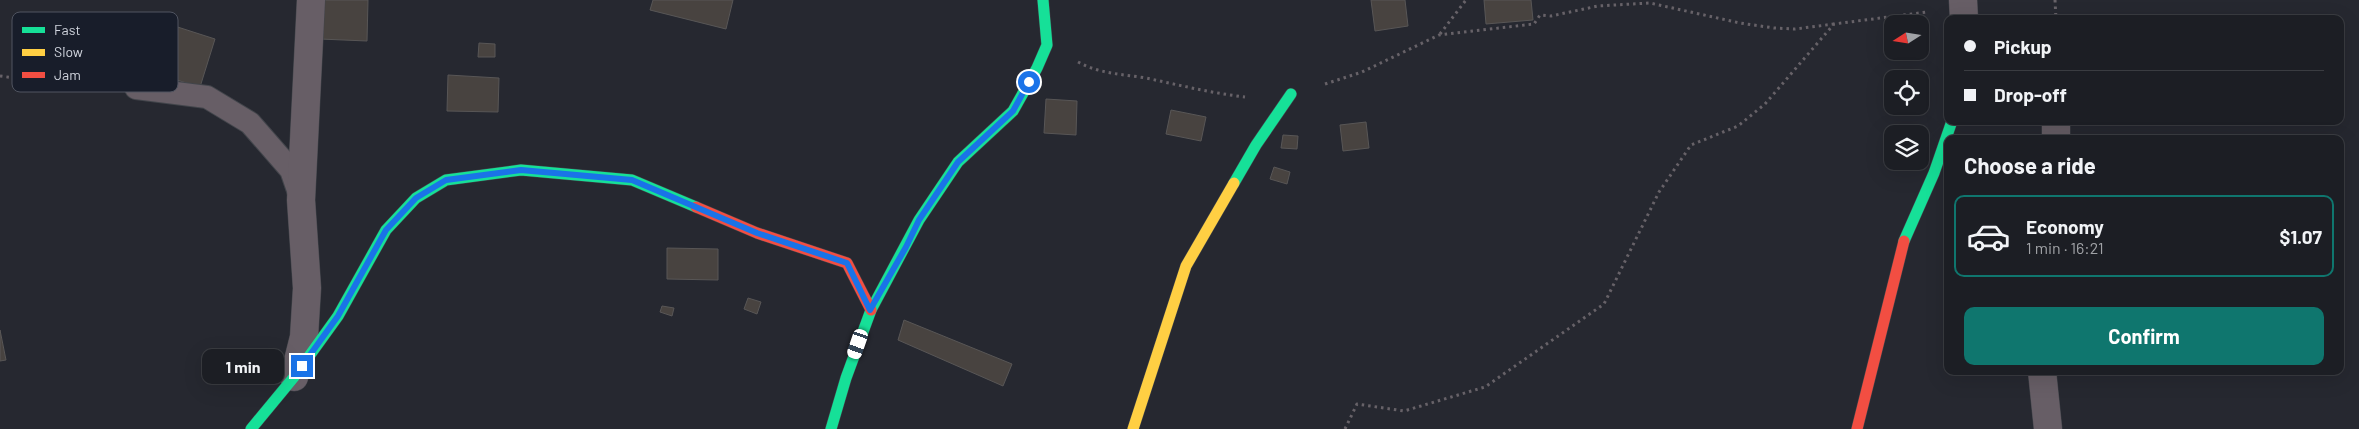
<!DOCTYPE html>
<html lang="en">
<head>
<meta charset="utf-8">
<style>
	:root { --surface:#1c1e24; --page:#25272c; --text:#f1f3f6; --muted:#a0a2a6; --line:#3a3c41; --accent:#0f766e }
	body { margin:0; font-family:Barlow,sans-serif; background:var(--page); color:var(--text); height:100vh; display:flex; flex-direction:column; font-size:19px; white-space:nowrap }
	* { box-sizing:border-box; margin:0 }
	p { font-size:16px; color:var(--muted) }
	.icon { flex:none; width:28px; height:28px; fill:none; stroke:currentColor; stroke-width:2; stroke-linecap:round; stroke-linejoin:round }
	.map { position:relative; flex:1; overflow:hidden }
	.drawer { position:absolute; left:1944px; top:135px; width:400px; height:240px; display:flex; flex-direction:column; background:var(--surface); border-radius:10px; box-shadow:0 5px 20px #0002,0 0 0 1px var(--line) }
	.drawer>* { flex:none }
	.guide { position:absolute; left:1944px; top:15px; width:400px; height:110px; border-radius:10px; box-shadow:0 5px 20px #0002,0 0 0 1px var(--line); display:grid; align-content:center; height:110px; padding:0 20px; background:var(--surface) }
	.needle { width:32px; rotate:258deg }
	.tools { position:absolute; left:1884px; top:15px; display:grid; gap:10px }
	.tools a { display:grid; place-items:center; width:45px; height:45px; border-radius:10px; background:var(--surface); box-shadow:0 5px 20px #0002,0 0 0 1px var(--line); font-size:25px }
	.end { position:absolute; width:22px; height:22px; margin:-11px; border:6px solid #1a73e8; background:#fff; box-shadow:0 0 0 2px #fff }
	.from { border-radius:50% }
	.bubble { position:absolute; height:35px; border-radius:10px; background:var(--surface); box-shadow:0 5px 20px #0002,0 0 0 1px var(--line); font-size:16px; font-weight:700; line-height:35px; text-align:center }
	.car { position:absolute; width:15px; height:30px; margin:-15px -8px; border-radius:6px; box-shadow:0 0 4px 1px #0007; background:linear-gradient(#fff 24%,#345 0 40%,#fff 0 76%,#345 0 86%,#fff 0) }
	.guide b { display:flex; align-items:center; gap:18px; height:48px; font-size:19px }
	.guide b+b { border-top:1px solid var(--line) }
	.guide i { width:12px; height:12px; background:var(--text) }
	ul { padding:0; list-style:none }
	li { display:flex; align-items:center; gap:15px; height:82px; margin:0 10px 8px; padding:0 10px; border:2px solid var(--line); border-radius:10px }
	li div { flex:1 }
	li b { display:block; font-size:19px }
	li em { font-style:normal; font-weight:700 }
	li.current { border-color:var(--accent) }
	li>.icon { width:45px; height:45px; stroke-width:1.5 }
	h2 { padding:0 20px; font-size:22px; line-height:60px }
	.primary-button { display:flex; gap:10px; margin-top:auto; padding:10px 20px }
	.primary-button a { flex:1; height:58px; border-radius:10px; background:var(--accent); color:#fff; font-size:20px; font-weight:700; line-height:58px; text-align:center }
	.map>svg:first-child { display:block }
	.building { fill:#484340; stroke:#585656 }
	.lines { fill:none; stroke-linecap:round; stroke-linejoin:round }
	.lane-casing { stroke:#42454b; stroke-width:24 }
	.street-casing { stroke:#42454b; stroke-width:29 }
	.fast-casing { stroke:#42454b; stroke-width:12 }
	.slow-casing { stroke:#42454b; stroke-width:12 }
	.jam-casing { stroke:#42454b; stroke-width:12 }
	.path { stroke:#676268; stroke-width:3; stroke-dasharray:2.5 4; stroke-linecap:butt }
	.lane { stroke:#675e66; stroke-width:22 }
	.street { stroke:#675e66; stroke-width:28 }
	.fast { stroke:#16e098; stroke-width:11 }
	.slow { stroke:#ffcf43; stroke-width:11 }
	.jam { stroke:#f24e42; stroke-width:11 }
	.route { stroke:#1a73e8; stroke-width:6 }
	.key { fill:#181d2a; stroke:#505460; stroke-width:1 }
	.key-label { font-size:14px; fill:#d1d5de }
</style>
</head>
<body>
<div class="map">
<svg width="2359" height="429" viewBox="0 0 2359 429">
	<rect width="100%" height="100%" fill="#262830"/>
	<g class="building">
		<polygon points="321,0 368,0 367,41 320,39"/>
		<polygon points="653,0 733,0 726,29 650,10"/>
		<polygon points="1371,0 1405,0 1408,26 1375,31"/>
		<polygon points="1484,0 1531,0 1533,20 1486,24"/>
		<polygon points="162,22 215,39 200,87 147,71"/>
		<polygon points="479,43 495,44 495,57 478,57"/>
		<polygon points="448,75 499,78 498,112 447,111"/>
		<polygon points="1046,99 1077,101 1076,135 1044,133"/>
		<polygon points="1171,110 1206,117 1201,141 1166,134"/>
		<polygon points="1366,122 1369,148 1343,151 1340,125"/>
		<polygon points="1283,135 1298,136 1297,149 1281,148"/>
		<polygon points="1274,167 1290,172 1287,184 1270,179"/>
		<polygon points="667,248 718,249 718,280 667,279"/>
		<polygon points="748,298 761,302 757,314 744,309"/>
		<polygon points="662,306 674,308 672,316 660,312"/>
		<polygon points="904,320 1012,364 1003,386 898,340"/>
		<polygon points="0,330 6,360 0,361"/>
	</g>
	<g class="lines">
		<defs>
			<polyline id="lane" points="136,88 207,97 250,123 291,170 300,196"/>
			<g id="street">
				<polyline points="1963,0 1964,19"/>
				<polyline points="2056,139 2056,121"/>
				<polyline points="2042,371 2048,429"/>
				<polyline points="294,377 304,337 307,288 301,200 311,0"/>
			</g>
			<g id="fast">
				<polyline points="1234,183 1256,145 1291,94"/>
				<polyline points="1904,241 1934,173 1952,121"/>
				<polyline points="251,429 294,377 338,316 386,230 416,198 446,180 521,170 632,180 696,207"/>
				<polyline points="831,429 846,378 871,310 919,220 958,162 1013,111 1037,68 1047,45 1043,0"/>
			</g>
			<polyline id="slow" points="1133,429 1186,266 1234,183"/>
			<g id="jam">
				<polyline points="696,207 757,233 847,263 871,310"/>
				<polyline points="1857,429 1904,241"/>
			</g>
		</defs>
		<use href="#lane" class="lane-casing"/>
		<use href="#street" class="street-casing"/>
		<use href="#fast" class="fast-casing"/>
		<use href="#slow" class="slow-casing"/>
		<use href="#jam" class="jam-casing"/>
		<g class="path">
			<polyline points="2055,0 2056,19"/>
			<polyline points="1440,34 1466,0"/>
			<path d="M1078,62c22,12 44,12 68,16 33,7 65,15 99,19"/>
			<path d="M0,76c21,3 43,5 64,4 14,-1 26,-4 40,-2"/>
			<polyline points="1325,84 1362,72 1439,35 1534,24 1540,15 1551,16 1598,6 1650,3 1740,23 1774,28 1795,29 1834,24"/>
			<polyline points="1345,429 1357,404 1404,411 1485,387 1604,304 1659,192 1691,145 1738,126 1765,104 1834,24 1927,12"/>
		</g>
		<use href="#lane" class="lane"/>
		<use href="#street" class="street"/>
		<use href="#fast" class="fast"/>
		<use href="#slow" class="slow"/>
		<use href="#jam" class="jam"/>
	</g>
	<g class="lines">
		<polyline class="route" points="302,366 338,316 386,230 416,198 446,180 521,170 632,180 757,233 847,263 870,310 906,247 919,220 958,162 1013,111 1029,82"/>
	</g>
	<rect x="12" y="12" width="166" height="80" rx="8" class="key"/>
	<rect x="22" y="27" width="23" height="6" fill="#16e098"/>
	<rect x="22" y="49" width="23" height="7" fill="#ffcf43"/>
	<rect x="22" y="72" width="23" height="6" fill="#f24e42"/>
	<g class="key-label">
		<text x="54" y="35">Fast</text>
		<text x="54" y="57">Slow</text>
		<text x="54" y="80">Jam</text>
	</g>
</svg>
<div class="tools">
<a><svg class="needle" viewBox="-14 -14 28 28"><path d="M0-13l5 13h-10z" fill="#e53935"/><path d="M0 13l5-13h-10z" fill="#a0a2a6"/></svg></a>
<a><svg class="icon" aria-label="locate" viewBox="0 0 24 24"><circle cx="12" cy="12" r="6"/><path d="M12 2v4M12 18v4M2 12h4M18 12h4"/></svg></a>
<a><svg class="icon" aria-label="layers" viewBox="0 0 24 24"><path d="M12 4l9 5-9 5-9-5zM3 14l9 5 9-5"/></svg></a>
</div>
<i class="end from" style="left:1029px;top:82px"></i>
<i class="end" style="left:302px;top:366px"></i>
<div class="bubble" style="left:202px;top:349px;width:82px">1 min</div>
<i class="car" style="left:858px;top:344px;rotate:199deg"></i>
<div class="guide">
<b><i class="from"></i>Pickup</b>
<b><i></i>Drop-off</b>
</div>
<section class="drawer">
<h2>Choose a ride</h2>
<ul>
<li class="current"><svg class="icon" aria-label="car" viewBox="0 0 24 24"><path d="M5 17H2v-5l4-1 3-4h7l3 4 3 1v5h-3M9 17h6M6 11h13"/><circle cx="7" cy="17" r="2"/><circle cx="17" cy="17" r="2"/></svg><div><b>Economy</b><p>1 min · 16:21</p></div><em>$1.07</em></li>
</ul>
<div class="primary-button"><a>Confirm</a></div>
</section>
</div>
</body>
</html>
